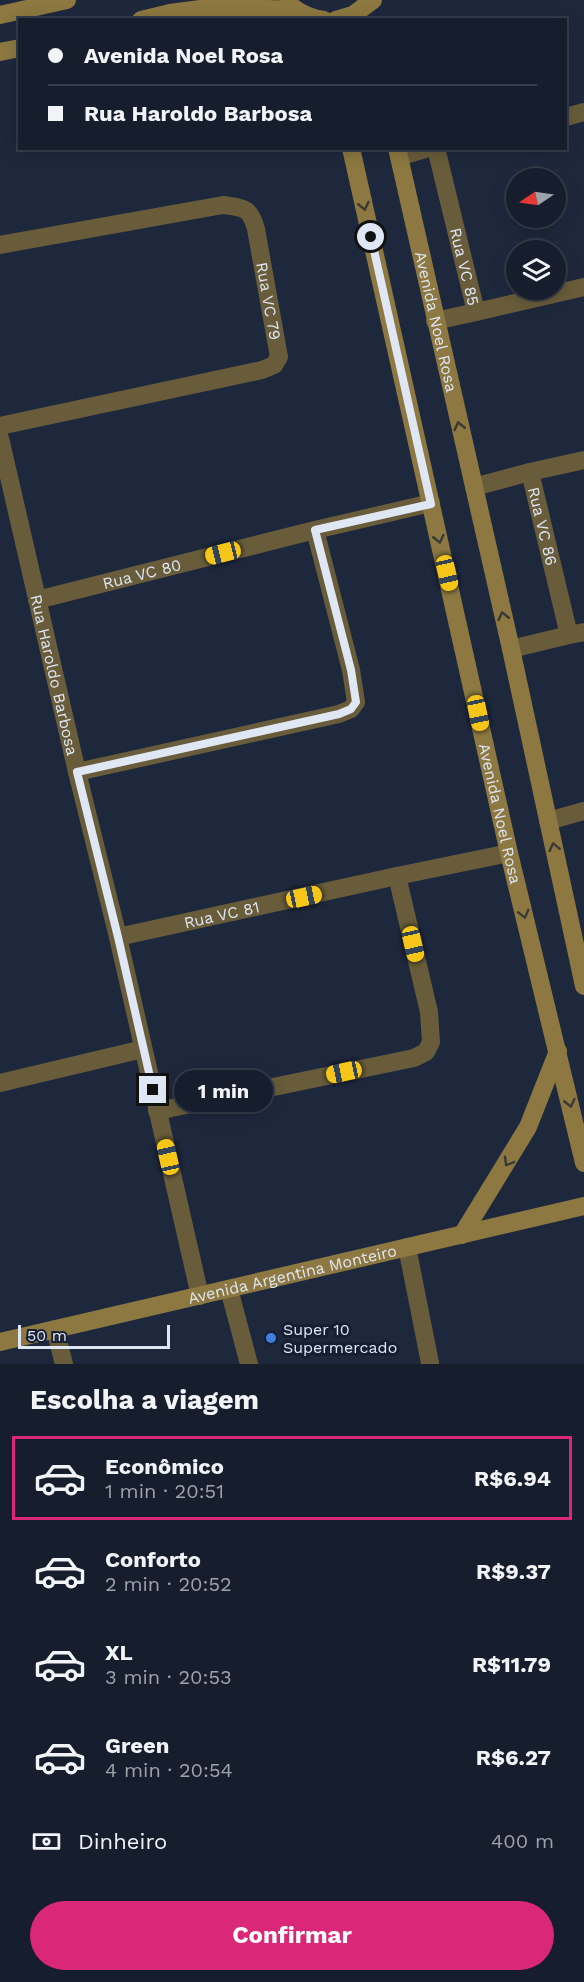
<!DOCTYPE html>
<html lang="pt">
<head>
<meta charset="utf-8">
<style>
	:root { --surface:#161e2e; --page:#1f2736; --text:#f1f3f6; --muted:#9ea2aa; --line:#353c4a; --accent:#db2777 }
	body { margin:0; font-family:"Work Sans",sans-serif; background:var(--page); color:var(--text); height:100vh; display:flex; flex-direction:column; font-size:22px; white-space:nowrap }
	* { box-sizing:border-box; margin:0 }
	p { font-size:20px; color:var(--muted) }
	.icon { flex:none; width:33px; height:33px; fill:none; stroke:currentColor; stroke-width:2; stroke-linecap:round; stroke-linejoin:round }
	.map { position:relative; height:1364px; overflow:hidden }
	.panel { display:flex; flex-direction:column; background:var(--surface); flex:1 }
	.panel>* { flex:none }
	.hud { position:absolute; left:18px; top:18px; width:549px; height:132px; border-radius:0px; box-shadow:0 3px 15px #0003,0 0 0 2px var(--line); display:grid; align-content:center; height:132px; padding:0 30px; background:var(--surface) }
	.needle { width:39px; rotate:257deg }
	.buttons { position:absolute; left:506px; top:168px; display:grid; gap:12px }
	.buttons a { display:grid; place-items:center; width:60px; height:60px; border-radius:50%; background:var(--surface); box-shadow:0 3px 15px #0003,0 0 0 2px var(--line); font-size:30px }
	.scale { position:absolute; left:18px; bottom:15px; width:152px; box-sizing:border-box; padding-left:6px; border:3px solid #dfe6f4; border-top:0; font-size:16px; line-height:21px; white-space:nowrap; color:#dfe6f4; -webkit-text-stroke:4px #151f33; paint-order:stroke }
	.end { position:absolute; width:27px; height:27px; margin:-14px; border:8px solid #dfe6f4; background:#111; box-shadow:0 0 0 3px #111 }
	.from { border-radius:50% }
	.bubble { position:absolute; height:42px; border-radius:21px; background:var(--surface); box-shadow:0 3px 15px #0003,0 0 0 2px var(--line); font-size:20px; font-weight:700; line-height:42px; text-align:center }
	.car { position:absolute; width:18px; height:36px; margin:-18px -9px; border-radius:8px; box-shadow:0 0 4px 2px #0007; background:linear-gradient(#f5c518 24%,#345 0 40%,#f5c518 0 76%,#345 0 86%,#f5c518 0) }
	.hud b { display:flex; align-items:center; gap:21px; height:57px; font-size:22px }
	.hud b+b { border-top:2px solid var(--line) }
	.hud i { width:15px; height:15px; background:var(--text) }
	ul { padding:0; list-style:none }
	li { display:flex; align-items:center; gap:18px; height:84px; margin:0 12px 9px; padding:0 18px; border:3px solid transparent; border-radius:0px }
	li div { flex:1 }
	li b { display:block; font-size:22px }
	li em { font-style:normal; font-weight:700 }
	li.active { border-color:var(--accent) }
	li>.icon { width:54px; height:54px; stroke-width:1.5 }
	h2 { padding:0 30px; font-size:27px; line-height:72px }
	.pay { display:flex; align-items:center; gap:15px; height:66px; padding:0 30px; font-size:22px }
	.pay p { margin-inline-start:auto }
	.primary-button { display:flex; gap:12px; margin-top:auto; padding:12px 30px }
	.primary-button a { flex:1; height:69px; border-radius:36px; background:var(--accent); color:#fff; font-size:24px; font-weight:700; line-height:69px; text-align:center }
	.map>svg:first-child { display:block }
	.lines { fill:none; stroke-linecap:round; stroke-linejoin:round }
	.street { stroke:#685c3a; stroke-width:18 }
	.secondary { stroke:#8c7840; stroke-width:18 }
	.oneway { stroke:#393a37 }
	.route { stroke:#dfe6f4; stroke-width:8 }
	.shop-dot { fill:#3f7fe0; stroke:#151f33; stroke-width:2 }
	.labels { text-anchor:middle; stroke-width:6; stroke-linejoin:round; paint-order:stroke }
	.street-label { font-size:16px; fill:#dfe6f4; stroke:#151f33 }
	.poi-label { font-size:16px; fill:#dfe6f4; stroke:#151f33; text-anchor:start }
</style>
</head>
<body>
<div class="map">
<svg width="584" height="1364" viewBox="0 0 584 1364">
	<rect width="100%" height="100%" fill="#1e283d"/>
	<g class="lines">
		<g class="street">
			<polyline points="566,117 584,112"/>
			<path id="s1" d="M436,148l40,164 108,-25"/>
			<polyline points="399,157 429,148"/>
			<path id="s2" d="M0,245l223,-40c21,3 27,2 33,24l23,128 -5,8 -12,5 -262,56"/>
			<polyline points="435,321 476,312"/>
			<path id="s3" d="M0,438l77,334 41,165 82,359"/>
			<path id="s4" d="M584,460l-54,12 39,163 15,-3"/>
			<polyline points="474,487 530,472"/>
			<polyline points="315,530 431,503"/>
			<path id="s5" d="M37,600l278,-70 36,140 5,32 -5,7 -12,5 -262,58"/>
			<polyline points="511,649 569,635"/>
			<polyline points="548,821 584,811"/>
			<polyline points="397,876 509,853"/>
			<path id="s6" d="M118,937l279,-61 32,136 2,30 -5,10 -12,6 -257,53"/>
			<polyline points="0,1083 143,1049"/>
			<polyline points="407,1247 430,1363"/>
			<polyline points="229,1289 249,1364"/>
			<polyline points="55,1329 64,1364"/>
		</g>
		<g class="secondary">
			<path d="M288,3c10,10 22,15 36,17"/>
			<polyline points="0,15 67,0"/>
			<polyline points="141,20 170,13 215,7 295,10"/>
			<polyline points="336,20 353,15 373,0"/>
			<polyline points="0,52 20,48"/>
			<path id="s7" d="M351,148l158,705 75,310"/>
			<path id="s8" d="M397,148l114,501 73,337"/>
			<polyline points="462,1235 528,1127 558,1051"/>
			<path id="s9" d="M0,1342l584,-136"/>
		</g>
	</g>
	<defs><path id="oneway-chevron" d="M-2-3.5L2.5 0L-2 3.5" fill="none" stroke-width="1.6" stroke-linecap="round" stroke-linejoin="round" transform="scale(1.5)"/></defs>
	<g class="oneway">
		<use href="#oneway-chevron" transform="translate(364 206) rotate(77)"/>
		<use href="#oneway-chevron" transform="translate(459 426) rotate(-103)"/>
		<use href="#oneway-chevron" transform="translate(439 539) rotate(77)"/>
		<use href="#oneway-chevron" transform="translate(503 616) rotate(-103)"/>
		<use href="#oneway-chevron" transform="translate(554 847) rotate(-102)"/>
		<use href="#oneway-chevron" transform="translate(524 914) rotate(76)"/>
		<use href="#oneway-chevron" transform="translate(570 1103) rotate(77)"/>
		<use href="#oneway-chevron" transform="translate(508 1162) rotate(120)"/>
	</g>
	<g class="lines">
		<polyline class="route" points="153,1090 118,937 77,772 339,714 351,709 356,702 351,670 315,530 431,504 371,237"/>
	</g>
	<circle class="shop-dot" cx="271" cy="1338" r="6"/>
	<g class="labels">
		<g class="street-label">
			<text dy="6" stroke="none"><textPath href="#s1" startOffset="122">Rua VC 85</textPath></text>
			<text dy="6" stroke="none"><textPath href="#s2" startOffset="345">Rua VC 79</textPath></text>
			<text dy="6" stroke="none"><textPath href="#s8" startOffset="178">Avenida Noel Rosa</textPath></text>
			<text dy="6" stroke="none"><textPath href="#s4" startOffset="111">Rua VC 86</textPath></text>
			<text dy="6" stroke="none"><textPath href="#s5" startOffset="108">Rua VC 80</textPath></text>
			<text dy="6" stroke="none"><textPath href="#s3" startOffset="243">Rua Haroldo Barbosa</textPath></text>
			<text dy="6" stroke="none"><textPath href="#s7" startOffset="682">Avenida Noel Rosa</textPath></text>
			<text dy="6" stroke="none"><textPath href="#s6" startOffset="106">Rua VC 81</textPath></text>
			<text dy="6" stroke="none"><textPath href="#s9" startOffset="300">Avenida Argentina Monteiro</textPath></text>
		</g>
		<g class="poi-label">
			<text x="283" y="1335">Super 10<tspan x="283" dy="18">Supermercado</tspan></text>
		</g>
	</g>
</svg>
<div class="buttons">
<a><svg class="needle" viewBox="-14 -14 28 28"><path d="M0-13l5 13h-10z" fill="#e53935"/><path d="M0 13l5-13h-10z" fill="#9ea2aa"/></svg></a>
<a><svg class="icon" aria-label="layers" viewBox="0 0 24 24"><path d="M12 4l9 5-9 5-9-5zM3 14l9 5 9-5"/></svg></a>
</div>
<div class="scale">50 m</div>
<i class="end from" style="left:371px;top:237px"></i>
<i class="end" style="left:153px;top:1090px"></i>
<div class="bubble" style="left:174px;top:1070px;width:99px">1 min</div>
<i class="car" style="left:223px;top:553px;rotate:256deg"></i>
<i class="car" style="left:447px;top:573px;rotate:167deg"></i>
<i class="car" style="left:478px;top:713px;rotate:168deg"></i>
<i class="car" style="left:304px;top:897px;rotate:78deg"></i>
<i class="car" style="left:413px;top:944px;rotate:167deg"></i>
<i class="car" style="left:344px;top:1072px;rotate:258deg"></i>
<i class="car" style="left:168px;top:1157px;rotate:347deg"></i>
<div class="hud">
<b><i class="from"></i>Avenida Noel Rosa</b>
<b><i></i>Rua Haroldo Barbosa</b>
</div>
</div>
<section class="panel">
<h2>Escolha a viagem</h2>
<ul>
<li class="active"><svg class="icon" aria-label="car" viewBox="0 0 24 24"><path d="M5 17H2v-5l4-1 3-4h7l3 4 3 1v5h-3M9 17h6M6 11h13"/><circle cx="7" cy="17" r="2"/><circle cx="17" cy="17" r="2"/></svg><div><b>Econômico</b><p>1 min · 20:51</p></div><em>R$6.94</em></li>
<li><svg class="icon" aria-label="car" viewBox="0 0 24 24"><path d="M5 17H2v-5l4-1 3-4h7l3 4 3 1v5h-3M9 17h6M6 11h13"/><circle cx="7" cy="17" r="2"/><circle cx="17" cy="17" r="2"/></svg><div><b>Conforto</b><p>2 min · 20:52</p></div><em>R$9.37</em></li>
<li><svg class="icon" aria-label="car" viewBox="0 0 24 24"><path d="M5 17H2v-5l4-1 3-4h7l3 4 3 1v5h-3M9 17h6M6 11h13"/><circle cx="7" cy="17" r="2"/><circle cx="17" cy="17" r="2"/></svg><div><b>XL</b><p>3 min · 20:53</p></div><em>R$11.79</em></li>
<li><svg class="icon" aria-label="car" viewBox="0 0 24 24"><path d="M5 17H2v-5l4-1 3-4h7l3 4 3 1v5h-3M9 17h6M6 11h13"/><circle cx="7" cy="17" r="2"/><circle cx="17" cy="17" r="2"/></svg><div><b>Green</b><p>4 min · 20:54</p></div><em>R$6.27</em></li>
</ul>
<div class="pay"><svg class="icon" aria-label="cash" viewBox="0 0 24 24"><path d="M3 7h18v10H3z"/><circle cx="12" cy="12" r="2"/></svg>Dinheiro<p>400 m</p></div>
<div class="primary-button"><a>Confirmar</a></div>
</section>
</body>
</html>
